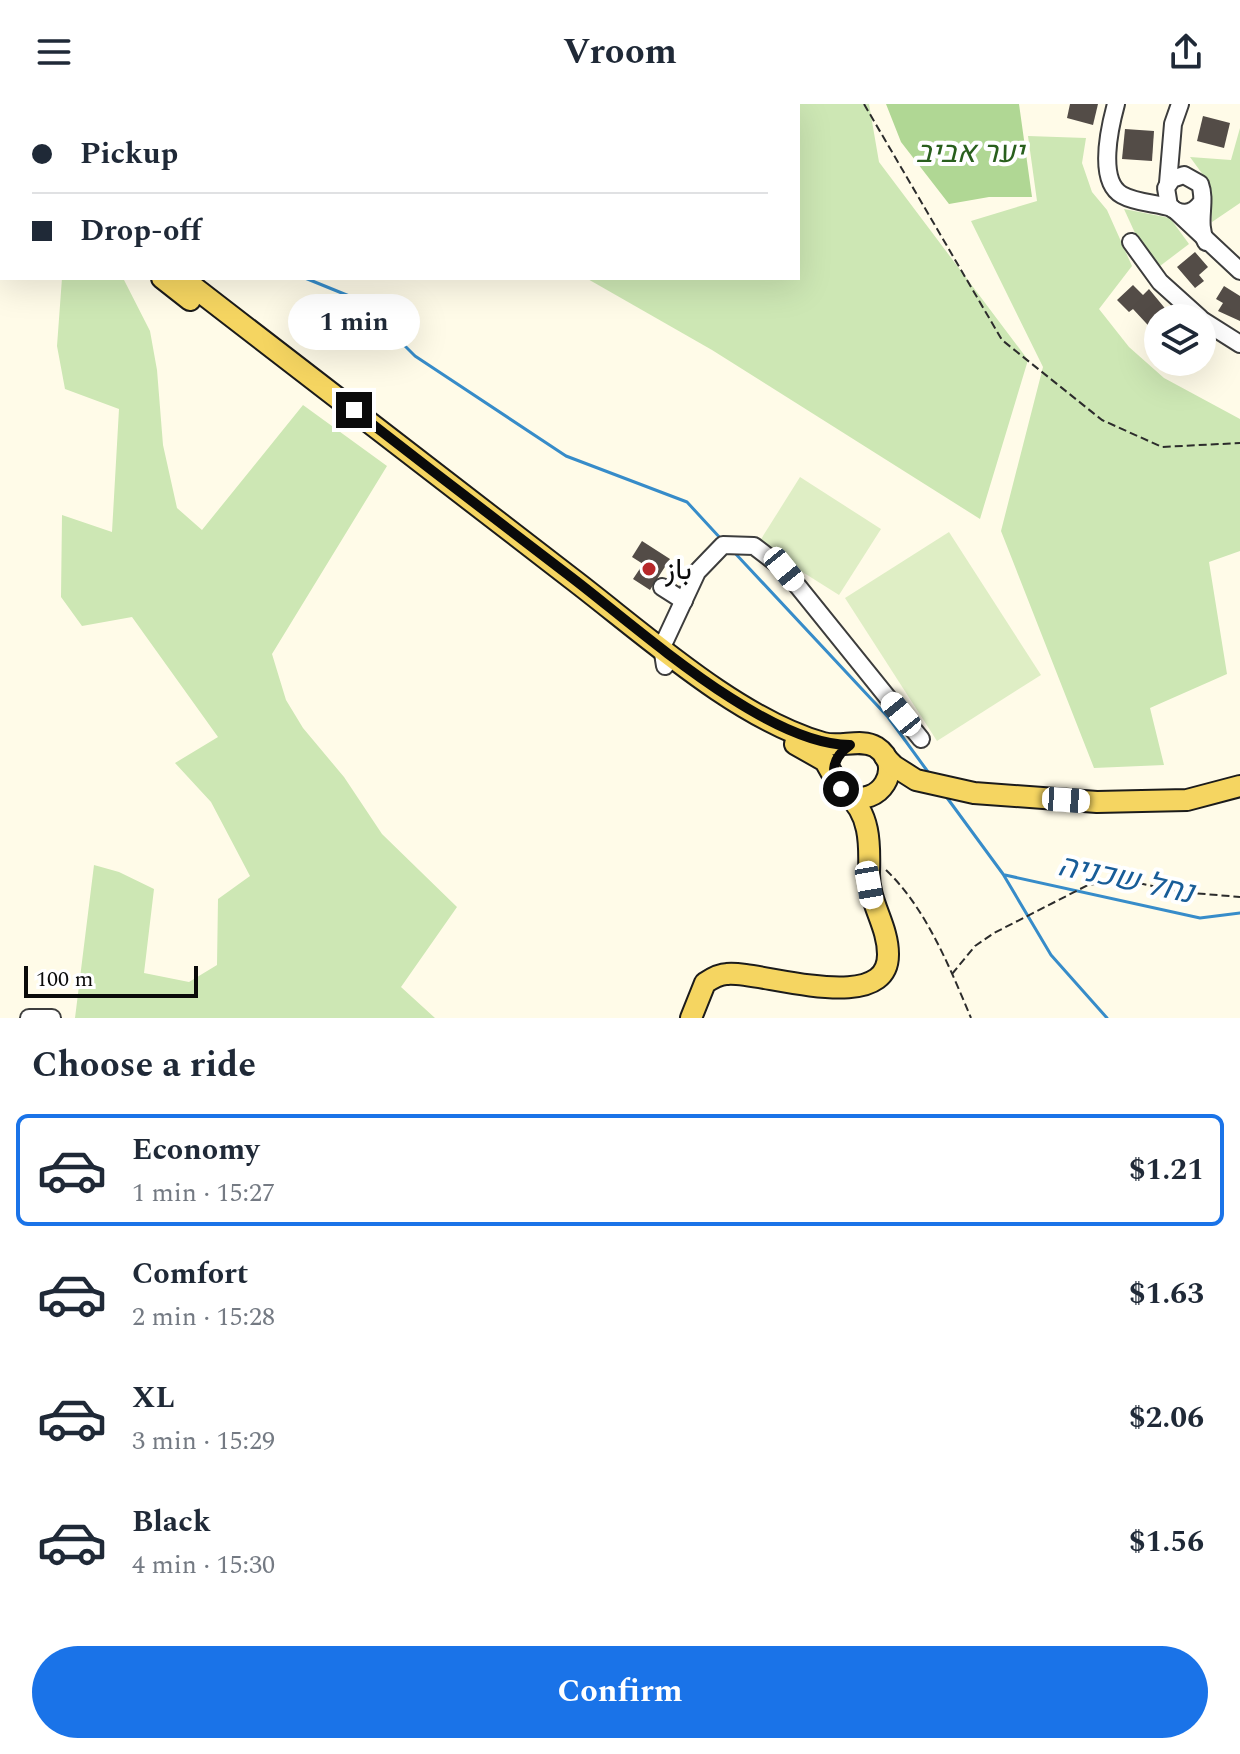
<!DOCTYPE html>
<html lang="en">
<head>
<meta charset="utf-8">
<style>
	:root { --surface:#fff; --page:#f2f2f3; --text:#1f2937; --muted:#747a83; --line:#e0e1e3; --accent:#1a73e8 }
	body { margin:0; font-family:Spectral,Vazirmatn,Heebo,serif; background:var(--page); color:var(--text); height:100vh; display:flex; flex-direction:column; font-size:30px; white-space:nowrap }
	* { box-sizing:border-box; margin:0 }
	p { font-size:26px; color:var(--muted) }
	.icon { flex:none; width:44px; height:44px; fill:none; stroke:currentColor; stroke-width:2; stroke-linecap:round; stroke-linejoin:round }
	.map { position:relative; height:914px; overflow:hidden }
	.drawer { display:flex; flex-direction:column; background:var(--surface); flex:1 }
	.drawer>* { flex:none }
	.banner { position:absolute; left:0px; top:0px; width:800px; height:176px; box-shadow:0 8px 32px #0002; display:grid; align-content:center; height:176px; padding:0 32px; background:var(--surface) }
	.fabs { position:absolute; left:1144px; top:200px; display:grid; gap:16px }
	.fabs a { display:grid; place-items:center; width:72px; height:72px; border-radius:50%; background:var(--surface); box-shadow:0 8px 32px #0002; font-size:40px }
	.scale { position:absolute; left:24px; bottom:20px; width:174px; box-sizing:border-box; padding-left:8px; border:4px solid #0a0a0a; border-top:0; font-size:22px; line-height:28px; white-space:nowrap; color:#0a0a0a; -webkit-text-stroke:6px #fff; paint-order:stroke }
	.end { position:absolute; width:36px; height:36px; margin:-18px; border:10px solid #0a0a0a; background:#fff; box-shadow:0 0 0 4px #fff }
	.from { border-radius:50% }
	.bubble { position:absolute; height:56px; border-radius:28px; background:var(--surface); box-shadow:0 8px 32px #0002; font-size:26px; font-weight:700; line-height:56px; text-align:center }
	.car { position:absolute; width:24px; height:48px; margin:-24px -12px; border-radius:10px; box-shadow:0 0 6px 2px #0007; background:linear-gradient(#fff 24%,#345 0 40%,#fff 0 76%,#345 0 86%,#fff 0) }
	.banner b { display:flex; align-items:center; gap:28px; height:76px; font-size:30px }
	.banner b+b { border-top:2px solid var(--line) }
	.banner i { width:20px; height:20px; background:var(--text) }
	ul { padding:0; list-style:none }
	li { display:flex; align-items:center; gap:24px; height:112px; margin:0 16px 12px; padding:0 16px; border:4px solid transparent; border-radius:12px }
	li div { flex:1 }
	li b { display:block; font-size:30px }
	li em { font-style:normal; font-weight:700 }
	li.current { border-color:var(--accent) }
	li>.icon { width:72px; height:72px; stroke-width:1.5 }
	h2 { padding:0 32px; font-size:36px; line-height:96px }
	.primary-button { display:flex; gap:16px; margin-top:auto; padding:16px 32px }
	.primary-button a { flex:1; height:92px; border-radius:48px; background:var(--accent); color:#fff; font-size:32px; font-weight:700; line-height:92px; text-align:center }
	header { display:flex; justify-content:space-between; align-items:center; height:104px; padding:0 32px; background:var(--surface); font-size:36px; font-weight:700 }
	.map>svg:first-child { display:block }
	.green { fill:#cde7b4 }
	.forest { fill:#b0d794 }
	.pitch { fill:#dfeec5 }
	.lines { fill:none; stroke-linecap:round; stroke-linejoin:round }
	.stream { stroke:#378cc9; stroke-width:3 }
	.building { fill:#534c47 }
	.minor-casing { stroke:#3d3d3d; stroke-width:20 }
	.major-casing { stroke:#1b1b1b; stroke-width:24 }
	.path { stroke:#2c2c2c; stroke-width:2; stroke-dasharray:8 4; stroke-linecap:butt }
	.minor { stroke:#fff; stroke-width:16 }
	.major { stroke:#f5d561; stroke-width:20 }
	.route { stroke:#0a0a0a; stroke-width:10 }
	.poi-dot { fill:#b6272a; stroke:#fff; stroke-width:3 }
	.labels { text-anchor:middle; stroke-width:8; stroke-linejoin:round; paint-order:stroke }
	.park-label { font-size:30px; font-style:italic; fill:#295f1d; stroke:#fff }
	.poi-label { font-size:30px; fill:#0a0a0a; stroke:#fff; text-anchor:start }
	.water-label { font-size:32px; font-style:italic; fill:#185d98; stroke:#fff }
</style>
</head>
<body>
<header><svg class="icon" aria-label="menu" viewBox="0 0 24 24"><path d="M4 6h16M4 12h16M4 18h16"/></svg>Vroom<svg class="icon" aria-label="share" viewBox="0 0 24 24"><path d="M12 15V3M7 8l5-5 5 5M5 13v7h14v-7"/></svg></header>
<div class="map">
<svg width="1240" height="914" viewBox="0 0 1240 914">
	<rect width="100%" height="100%" fill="#fffbe8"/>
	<g class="green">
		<polygon points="450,0 869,0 879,58 1028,256 980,415 712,246 586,174 798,174 798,2"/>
		<polygon points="1240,24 1240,99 1212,118 1209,79 1190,53 1231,56"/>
		<polygon points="1028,32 1086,34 1082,59 1092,88 1107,106 1132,162 1099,205 1129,243 1164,274 1240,315 1240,447 1209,458 1227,570 1150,604 1164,661 1094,664 1001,427 1043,263 971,117 1037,97"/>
		<polygon points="1124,105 1170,114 1189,140 1160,162 1135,129"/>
		<polygon points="62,174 123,174 150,227 157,266 163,341 177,404 202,426 303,301 387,362 272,550 286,596 303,624 344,673 382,730 457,803 401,883 435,914 75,914 94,761 119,768 154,785 144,869 189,878 217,861 218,795 250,772 211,698 175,659 218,633 132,513 82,522 61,493 62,411 112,428 119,305 65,285 57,242"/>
	</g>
	<polygon class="forest" points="886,0 1019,0 1032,93 989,93 949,100 901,38"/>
	<g class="pitch">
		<polygon points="800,373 881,425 839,491 758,440"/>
		<polygon points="949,428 1041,571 937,637 845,494"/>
	</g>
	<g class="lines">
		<g class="stream">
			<polyline points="21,0 23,2"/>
			<polyline points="63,2 66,0"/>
			<polyline points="305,174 359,196 415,252 566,352 687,398 722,436"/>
			<polyline points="733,447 888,613 931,672"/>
			<polyline points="945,691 1003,770 1051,851 1107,914"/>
			<polyline points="1005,771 1200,814 1240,809"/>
		</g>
	</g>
	<g class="building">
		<polygon points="1070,0 1098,0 1093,21 1067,14"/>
		<polygon points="1203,12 1230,19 1224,44 1197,37"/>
		<polygon points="1125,25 1154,27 1152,57 1122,55"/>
		<polygon points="1195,148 1208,163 1199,171 1204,177 1195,184 1177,163"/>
		<polygon points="1133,181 1143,191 1149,185 1173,214 1158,214 1158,232 1133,205 1129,208 1117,196"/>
		<polygon points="1224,182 1240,192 1240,217 1218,207 1223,199 1216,195"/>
		<polygon points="642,437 670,455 650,486 633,475 643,460 632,453"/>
	</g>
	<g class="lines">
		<defs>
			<g id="minor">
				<path d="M1116,0c-6,22 -19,77 6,91 14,8 34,8 50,13"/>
				<polyline points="1168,79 1173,20 1180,0"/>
				<path d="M1201,99c-9,12 -21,13 -32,3l-3,-18 6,-9 12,-4 16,9c7,19 -4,38 6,58"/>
				<polyline points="1177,108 1240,167"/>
				<polyline points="1131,138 1160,178 1200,214"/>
				<polyline points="1202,216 1240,240"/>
				<polyline points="662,483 684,497"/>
				<polyline points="665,562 662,543 697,468 723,441 754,442 784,465 921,635"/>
				<polyline points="29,914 52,914"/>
			</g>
			<g id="major">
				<polyline points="0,33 2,35"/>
				<polyline points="0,50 2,51"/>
				<polyline points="162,174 190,196"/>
				<path d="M182,174c130,100 260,200 389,300 71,54 166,141 252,165 17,5 38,-5 53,4 30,19 3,62 -28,48"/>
				<polyline points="795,640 825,657 834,673"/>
				<polyline points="885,653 894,662 916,676 974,689 1097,698 1187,696 1240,682"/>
				<path d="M691,914l14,-35c6,-4 14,-9 22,-9 31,-4 162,44 161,-20 0,-29 -20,-52 -19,-82 1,-28 1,-60 -23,-78"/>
			</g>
		</defs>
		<use href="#minor" class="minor-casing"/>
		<use href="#major" class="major-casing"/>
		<g class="path">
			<polyline points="864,0 1002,236 1102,316 1162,343 1240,339"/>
			<path d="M886,766c40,38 64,98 85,148"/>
			<polyline points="952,870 975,842 994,829 1088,781 1124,776 1181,788 1240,793"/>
		</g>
		<use href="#minor" class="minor"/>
		<use href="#major" class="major"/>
	</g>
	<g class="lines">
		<path class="route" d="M354,306c72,56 145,112 217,167 67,51 195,168 279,168 -17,12 -21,28 -9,44"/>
	</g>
	<circle class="poi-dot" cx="649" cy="465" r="8"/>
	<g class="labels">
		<g class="park-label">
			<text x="970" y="58">יער אביב</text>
		</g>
		<g class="poi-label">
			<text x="665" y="475">باز</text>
		</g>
		<g class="water-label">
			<text transform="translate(1126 774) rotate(12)" y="11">נחל שכניה</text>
		</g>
	</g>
</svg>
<div class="fabs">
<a><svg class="icon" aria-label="layers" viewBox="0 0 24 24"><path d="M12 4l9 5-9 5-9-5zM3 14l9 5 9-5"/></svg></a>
</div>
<div class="scale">100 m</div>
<i class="end from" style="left:841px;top:685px"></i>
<i class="end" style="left:354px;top:306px"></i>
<div class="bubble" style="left:288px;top:190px;width:132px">1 min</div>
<i class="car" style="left:784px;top:465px;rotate:141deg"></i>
<i class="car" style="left:901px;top:610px;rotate:321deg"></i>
<i class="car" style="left:1066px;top:696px;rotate:94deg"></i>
<i class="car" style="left:869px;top:781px;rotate:170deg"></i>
<div class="banner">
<b><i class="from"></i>Pickup</b>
<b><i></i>Drop-off</b>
</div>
</div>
<section class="drawer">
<h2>Choose a ride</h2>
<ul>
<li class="current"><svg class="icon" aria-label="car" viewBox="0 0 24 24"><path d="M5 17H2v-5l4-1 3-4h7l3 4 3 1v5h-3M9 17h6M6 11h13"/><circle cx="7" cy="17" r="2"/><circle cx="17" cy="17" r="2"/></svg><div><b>Economy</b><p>1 min · 15:27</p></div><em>$1.21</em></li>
<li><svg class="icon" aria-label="car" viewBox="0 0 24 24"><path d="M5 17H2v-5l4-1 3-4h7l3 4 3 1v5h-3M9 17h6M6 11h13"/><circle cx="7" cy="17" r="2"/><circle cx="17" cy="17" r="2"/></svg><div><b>Comfort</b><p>2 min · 15:28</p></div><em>$1.63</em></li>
<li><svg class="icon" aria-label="car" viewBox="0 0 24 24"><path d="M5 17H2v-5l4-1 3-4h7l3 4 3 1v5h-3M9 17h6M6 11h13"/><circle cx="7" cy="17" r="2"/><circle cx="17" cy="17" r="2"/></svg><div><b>XL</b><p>3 min · 15:29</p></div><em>$2.06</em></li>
<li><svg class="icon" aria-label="car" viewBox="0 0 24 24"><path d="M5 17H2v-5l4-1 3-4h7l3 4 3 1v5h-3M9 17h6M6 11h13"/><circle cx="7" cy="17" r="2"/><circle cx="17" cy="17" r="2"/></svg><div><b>Black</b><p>4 min · 15:30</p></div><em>$1.56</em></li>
</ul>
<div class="primary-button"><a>Confirm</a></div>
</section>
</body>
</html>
